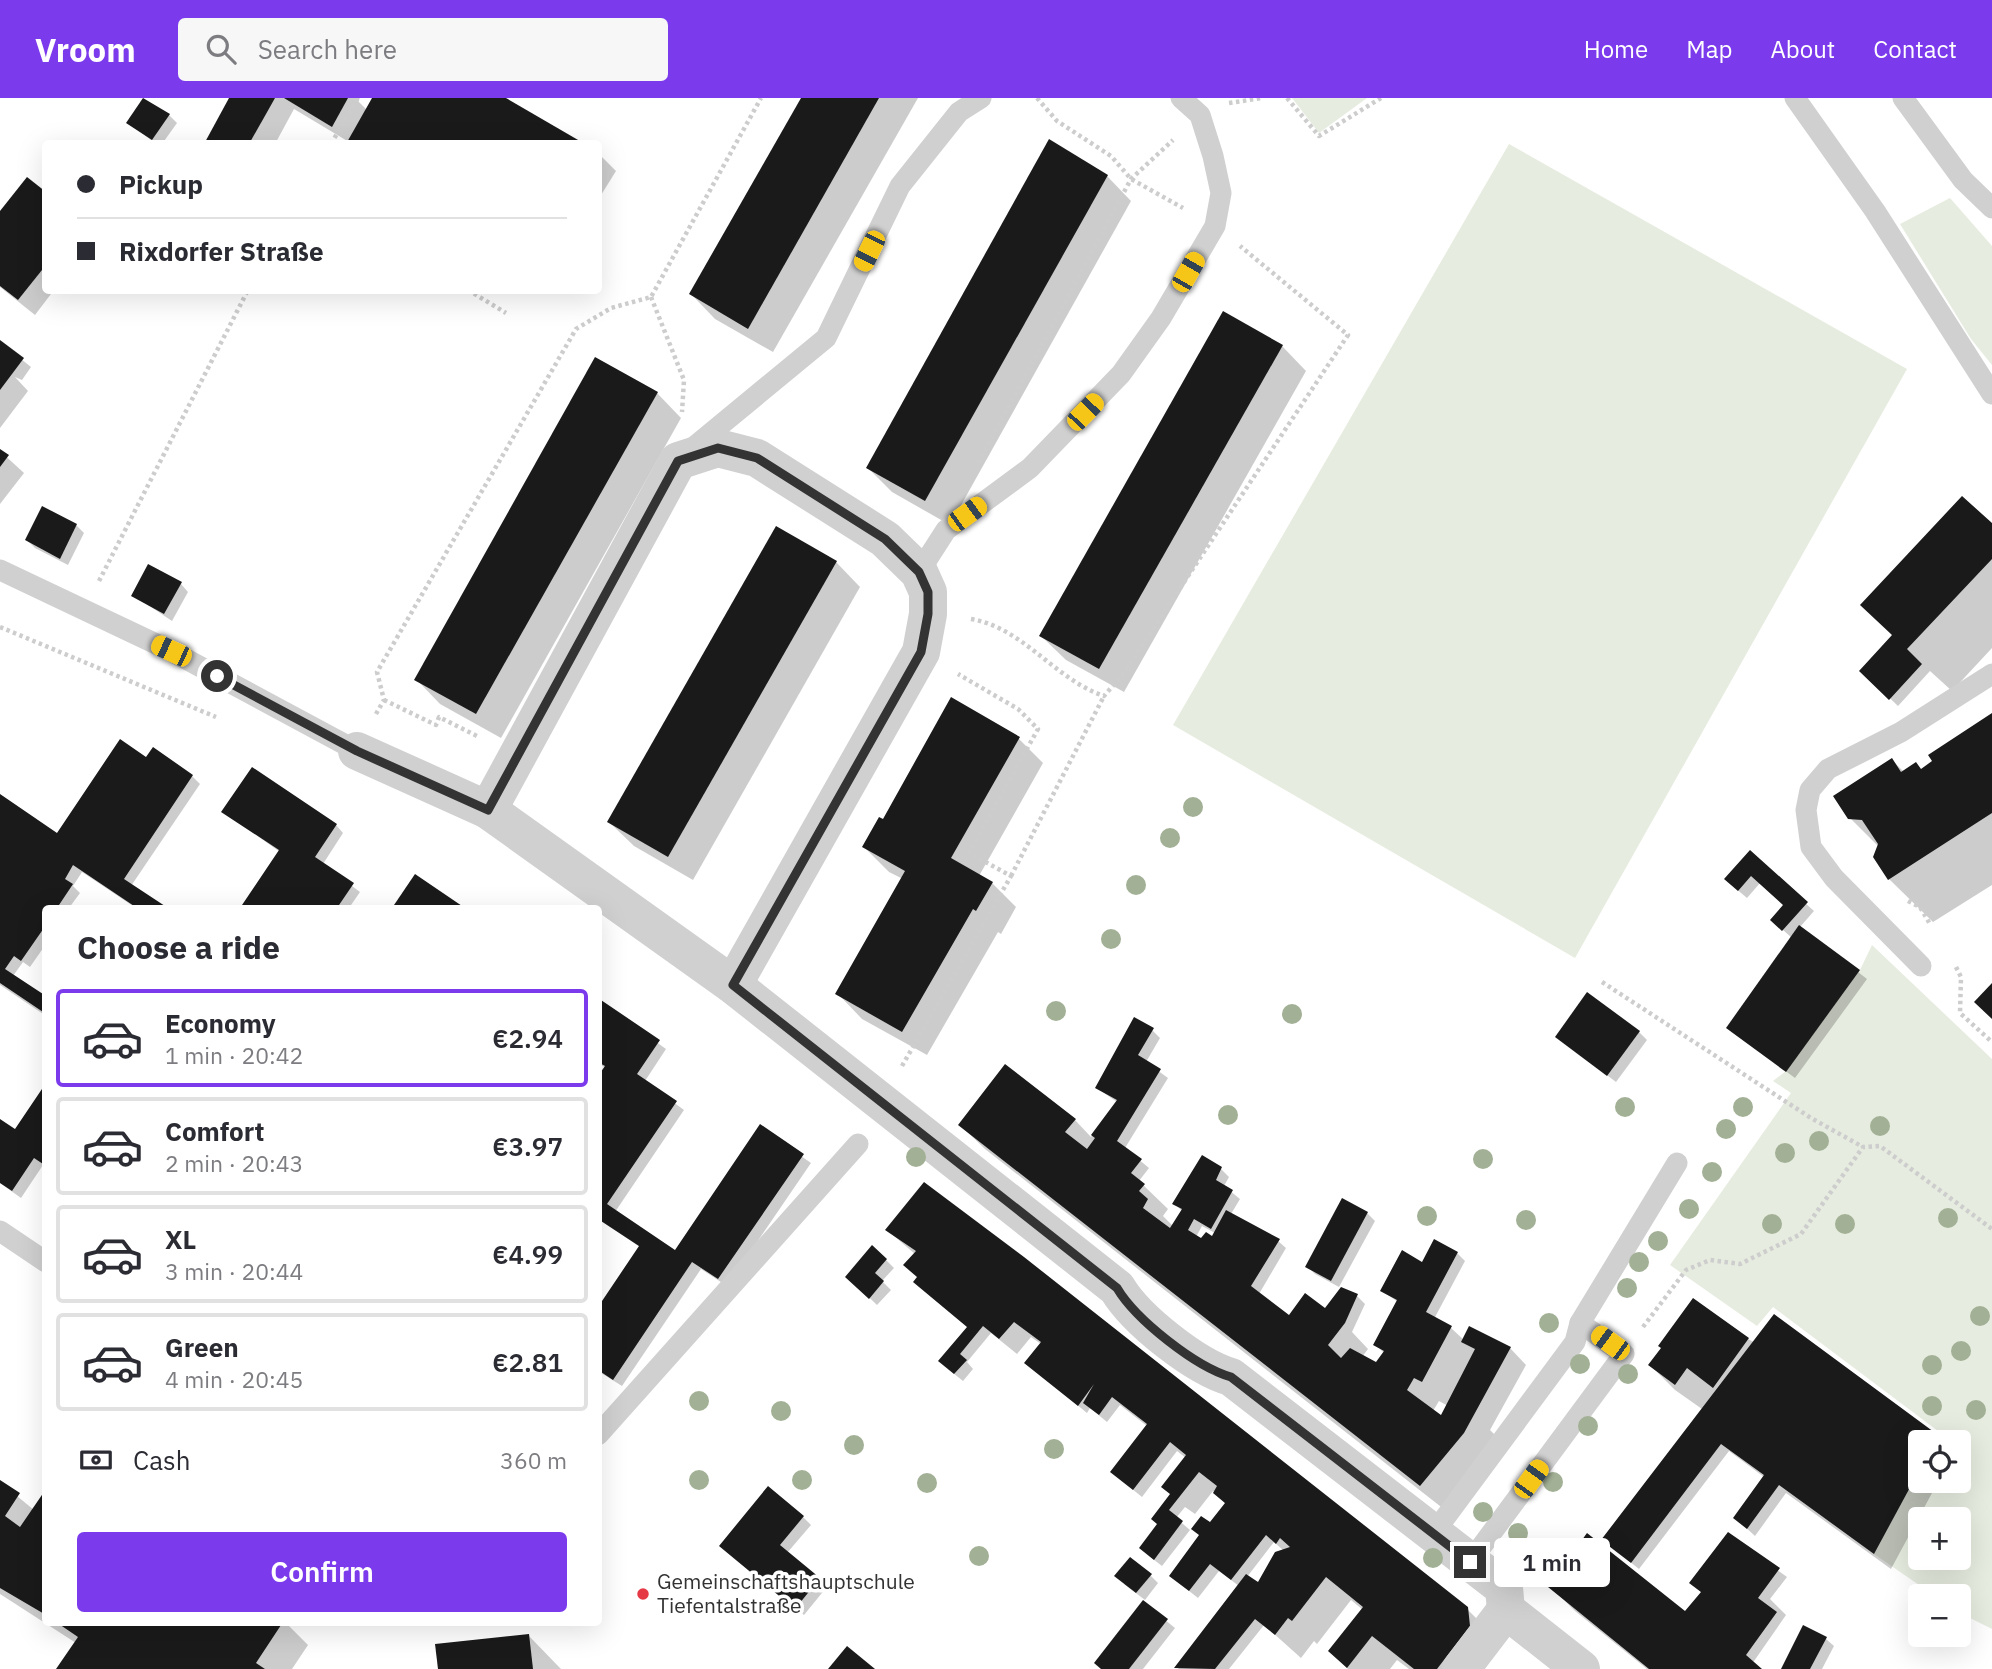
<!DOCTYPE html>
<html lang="en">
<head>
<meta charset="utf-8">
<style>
	:root { --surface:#fff; --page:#f7f7f7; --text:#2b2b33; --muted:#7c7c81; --line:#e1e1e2; --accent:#7c3aed }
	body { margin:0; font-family:"IBM Plex Sans",sans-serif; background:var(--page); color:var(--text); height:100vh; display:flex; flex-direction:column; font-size:26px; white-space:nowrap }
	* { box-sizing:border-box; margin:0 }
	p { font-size:23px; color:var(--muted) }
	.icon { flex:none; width:38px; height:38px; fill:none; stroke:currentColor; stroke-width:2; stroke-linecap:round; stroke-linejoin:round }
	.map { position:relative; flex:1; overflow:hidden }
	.details { position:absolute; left:42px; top:807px; width:560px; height:721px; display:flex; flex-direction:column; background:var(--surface); border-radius:7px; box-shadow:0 7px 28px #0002 }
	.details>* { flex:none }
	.banner { position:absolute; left:42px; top:42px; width:560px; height:154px; border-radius:7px; box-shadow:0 7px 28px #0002; display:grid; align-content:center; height:154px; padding:0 35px; background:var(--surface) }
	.buttons { position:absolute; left:1908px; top:1332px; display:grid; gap:14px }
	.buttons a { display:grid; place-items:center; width:63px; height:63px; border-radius:7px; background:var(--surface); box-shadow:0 7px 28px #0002; font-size:35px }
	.end { position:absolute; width:32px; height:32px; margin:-16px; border:9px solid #333; background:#fff; box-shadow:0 0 0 4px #fff }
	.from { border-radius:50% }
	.bubble { position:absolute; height:49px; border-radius:7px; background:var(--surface); box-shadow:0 7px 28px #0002; font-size:23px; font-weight:600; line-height:49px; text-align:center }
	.car { position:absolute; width:21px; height:42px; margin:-21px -10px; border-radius:9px; box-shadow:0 0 5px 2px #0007; background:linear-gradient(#f5c518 24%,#345 0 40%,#f5c518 0 76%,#345 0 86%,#f5c518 0) }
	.banner b { display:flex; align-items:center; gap:24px; height:66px; font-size:26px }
	.banner b+b { border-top:2px solid var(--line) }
	.banner i { width:18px; height:18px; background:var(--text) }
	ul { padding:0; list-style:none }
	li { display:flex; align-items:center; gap:21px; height:98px; margin:0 14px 10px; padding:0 21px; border:4px solid var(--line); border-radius:7px }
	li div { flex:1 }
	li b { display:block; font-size:26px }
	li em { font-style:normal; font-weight:600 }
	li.current { border-color:var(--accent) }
	li>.icon { width:63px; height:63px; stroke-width:1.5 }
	h2 { padding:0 35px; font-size:32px; line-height:84px }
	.pay { display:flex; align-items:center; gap:18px; height:77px; padding:0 35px; font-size:26px }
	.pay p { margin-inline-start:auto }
	.action { display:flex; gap:14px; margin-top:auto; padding:14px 35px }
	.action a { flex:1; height:80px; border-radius:7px; background:var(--accent); color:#fff; font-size:28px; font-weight:600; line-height:80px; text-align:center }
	header { display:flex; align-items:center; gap:42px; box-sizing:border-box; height:98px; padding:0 35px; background:var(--accent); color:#fff }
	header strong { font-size:33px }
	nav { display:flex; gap:38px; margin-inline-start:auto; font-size:24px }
	.search { width:490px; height:63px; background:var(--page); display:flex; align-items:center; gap:18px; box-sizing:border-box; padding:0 24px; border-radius:7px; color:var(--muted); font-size:26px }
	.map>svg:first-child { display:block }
	.green { fill:#e6ecdf; fill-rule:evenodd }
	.shadow { fill:#0003; fill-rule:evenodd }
	.building { fill:#1a1a1a }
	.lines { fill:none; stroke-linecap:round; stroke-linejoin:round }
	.path { stroke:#cdcdcd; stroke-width:4.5; stroke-dasharray:3.5 3.5; stroke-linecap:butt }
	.lane { stroke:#d0d0d0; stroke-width:21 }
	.street { stroke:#d0d0d0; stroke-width:38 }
	.tree { fill:#a2b095 }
	.route { stroke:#333; stroke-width:9 }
	.poi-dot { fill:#e63946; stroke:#fff; stroke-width:2.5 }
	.labels { text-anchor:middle; stroke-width:7; stroke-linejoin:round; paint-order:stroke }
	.poi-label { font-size:21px; fill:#333; stroke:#fff; text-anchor:start }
</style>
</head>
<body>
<header>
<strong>Vroom</strong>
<div class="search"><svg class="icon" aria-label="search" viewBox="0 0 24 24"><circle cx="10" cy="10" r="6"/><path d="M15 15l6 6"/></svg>Search here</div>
<nav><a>Home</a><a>Map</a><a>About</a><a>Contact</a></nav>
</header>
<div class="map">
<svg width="1992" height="1571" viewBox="0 0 1992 1571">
	<rect width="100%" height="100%" fill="#fff"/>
	<g class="green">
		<polygon points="1292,0 1367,0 1319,35"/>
		<polygon points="1509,46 1907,271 1575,860 1173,627"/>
		<polygon points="1950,100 1992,148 1992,267 1971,241 1900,126"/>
		<path d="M1872,847l120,114v570l-34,-17v-16h-23l-61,-42 46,-85v11h38v-38h-23l3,-11 -165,-124 -16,19 -87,-61 121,-172 -18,-12 13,-10 74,-101zM1920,1421h38v39h-38z"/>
	</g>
	<g class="shadow">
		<polygon points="231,0 360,0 358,3 367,12 374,0 506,0 349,44 294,11 275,46 206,46"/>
		<polygon points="803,0 918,0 773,254 715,221 691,196"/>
		<polygon points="169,17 177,25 162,46 156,46 129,25"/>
		<polygon points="598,55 616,73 598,102"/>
		<polygon points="1107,78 1131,103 950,427 892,394 868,370"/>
		<polygon points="46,96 46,192 54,192 35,217 0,189 0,116"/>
		<polygon points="0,244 31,269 22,282 15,279 28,293 0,330"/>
		<polygon points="1282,248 1306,273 1124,594 1066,562 1041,538"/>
		<polygon points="657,295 681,320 501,640 440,606 416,581"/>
		<polygon points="0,353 24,375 0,406"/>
		<polygon points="76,427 84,435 68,467 35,450 27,442"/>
		<polygon points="1992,428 1992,550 1952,593 1930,573 1898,608 1869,580"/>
		<polygon points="836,464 860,489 693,782 634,748 609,724"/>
		<polygon points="181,486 188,494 172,523 133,497"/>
		<polygon points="1992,617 1992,787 1933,824 1889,781 1879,749 1850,720 1892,662 1904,674 1922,672"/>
		<polygon points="1018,640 1043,665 979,778 992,785 1016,809 1001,836 998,834 927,957 862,921 838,896 903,781 889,774 864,749 883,724"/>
		<polygon points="147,661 192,678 200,686 131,788 165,810 136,810 82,774 73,788 80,795 69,810 46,810 46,846 30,869 23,864 13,878 46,900 46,918 0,887 0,699 57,738"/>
		<polygon points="224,714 336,727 343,735 323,766 360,794 349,810 242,810 280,754"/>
		<polygon points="1750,755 1814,813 1800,829 1867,881 1795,980 1736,937 1792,840 1772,822 1785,808 1760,785 1747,800 1734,789"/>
		<polygon points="598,902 666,951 645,983 684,1012 615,1114 675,1154 760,1029 811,1065 727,1188 701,1171 622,1288 598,1273 598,1212 640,1149 598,1121 606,970 598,965"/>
		<path d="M1152,932l8,8 -14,24 22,16 -43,70 24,20 -10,13 29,28 -5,7 10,10 9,-15 -8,-8 28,-45 19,11 8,8 -5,9 16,13 -9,15 47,27 8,7 -27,46 31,24 42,-2 25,-20 8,8 -13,28 16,17 -6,8 14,7 8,-11 -9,-9 23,-42 -16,-11 41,-27 34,-11 8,8 -31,58 17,9 13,12 46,8 16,17 -36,65 8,8 -53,72 -460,-361 -25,-24 115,-5 16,17 26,-35 -20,-14zM1202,1128l13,7 -3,5 -10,2 -6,-3zM1439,1303l9,5 -6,12 -9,-7z"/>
		<polygon points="1639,934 1647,942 1616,984 1557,939"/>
		<polygon points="46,988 46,1069 43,1067 21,1100 0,1085 0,1023 15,1033"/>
		<polygon points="1367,1115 1375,1123 1339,1189 1315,1176 1307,1168"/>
		<path d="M887,1132l580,379 25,25 -12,35h-71l-12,-9 -7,9h-42l-18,-18 33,-41 -12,-10 -34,44 -3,-3 -13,17 -37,-33 -35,44h-51l61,-83 -20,-15 -21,27 -19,-15 31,-58 17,-20 -14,-14 -18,23 -10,-7 -9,11 14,12 -28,36 -13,-10 37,-98 -9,-7 -35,46 -21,-17 26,-54 -27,-21 -13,17 -17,-14 -3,5 -61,-50 15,-19 -10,-7 -14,17 -26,-21 -24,29 6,7 -10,12 -15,-12 21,-41 -50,-50 -4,-24zM1274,1444l10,9 -26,34 -11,-8z"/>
		<polygon points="886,1162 894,1170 882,1183 891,1192 877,1207 848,1179"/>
		<polygon points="1748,1241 1943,1344 1920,1344 1920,1382 1939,1382 1891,1471 1786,1395 1755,1438 1743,1427 1764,1379 1729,1353 1639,1471 1603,1442 1702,1311 1675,1292 1650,1267"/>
		<polygon points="0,1384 34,1412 46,1394 46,1524 285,1524 308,1547 292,1571 58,1571 76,1545 0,1496"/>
		<polygon points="803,1419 811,1427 787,1455 826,1490 804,1517 729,1455"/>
		<polygon points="1728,1436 1787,1479 1770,1501 1786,1517 1752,1566 1757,1571 1647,1571 1575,1513 1550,1488 1692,1521 1702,1495 1691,1485"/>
		<polygon points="1150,1477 1158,1485 1145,1502 1124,1486"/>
		<polygon points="1143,1504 1175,1530 1143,1571 1102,1571"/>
		<polygon points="1804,1530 1826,1541 1834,1548 1822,1571 1783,1571"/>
		<polygon points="529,1538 561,1571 439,1571"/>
	</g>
	<g class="building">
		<polygon points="143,0 170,16 152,42 126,25"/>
		<polygon points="229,0 275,0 249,46 204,46"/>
		<polygon points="284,0 348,0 332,29"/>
		<polygon points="372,0 506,0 585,46 346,46"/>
		<polygon points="801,0 879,0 748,231 689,196"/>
		<polygon points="1049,41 1108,77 925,403 866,370"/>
		<polygon points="27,79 46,94 46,167 18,202 0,188 0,113"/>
		<polygon points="1223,213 1283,247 1099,571 1039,538"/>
		<polygon points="0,242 24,260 0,292"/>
		<polygon points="595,259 658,294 476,616 414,582"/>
		<polygon points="0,351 9,357 0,369"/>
		<polygon points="1962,398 1992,425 1992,461 1907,551 1922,566 1889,602 1859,573 1892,537 1860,507"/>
		<polygon points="42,408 77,426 60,461 25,442"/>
		<polygon points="776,428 837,463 668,759 607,724"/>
		<polygon points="148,466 182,484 164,516 131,498"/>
		<polygon points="951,599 1020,639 951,760 993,784 976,813 973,811 902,934 835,896 905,773 862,749 879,719 883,721"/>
		<polygon points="1992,615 1992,715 1888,782 1873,759 1878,746 1862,722 1848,721 1833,698 1892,660 1901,674 1916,664 1921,671 1932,663 1928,657"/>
		<polygon points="120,641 146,659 153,649 193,677 124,781 168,810 137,810 73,767 65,781 73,786 57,810 46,810 46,827 21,863 14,858 5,871 46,898 46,916 0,885 0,696 57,735"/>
		<polygon points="252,669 337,726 315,759 354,785 337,810 240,810 279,752 221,714"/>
		<polygon points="1750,752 1808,804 1782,833 1770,822 1783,807 1751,778 1738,793 1724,781"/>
		<polygon points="415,776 465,810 392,810"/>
		<polygon points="1799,827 1860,872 1786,974 1726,930"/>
		<polygon points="1992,885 1992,921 1974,904"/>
		<polygon points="1587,894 1640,933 1607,978 1555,939"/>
		<polygon points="598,900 660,942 637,976 677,1003 607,1106 675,1152 760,1026 804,1056 718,1181 692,1164 613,1282 598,1272 598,1209 639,1148 598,1121 598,978 605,968 598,964"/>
		<polygon points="1134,919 1154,930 1138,957 1161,971 1117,1043 1142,1061 1131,1075 1145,1086 1139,1093 1148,1101 1143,1110 1170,1130 1182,1111 1172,1106 1202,1057 1222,1069 1216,1082 1233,1092 1211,1131 1194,1121 1188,1132 1201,1140 1206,1134 1212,1138 1226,1112 1280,1141 1251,1188 1289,1217 1305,1195 1325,1210 1341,1189 1358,1196 1345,1225 1328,1247 1341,1260 1350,1250 1376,1264 1384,1253 1373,1247 1397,1202 1380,1193 1402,1152 1422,1164 1434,1141 1458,1154 1426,1214 1452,1228 1422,1284 1414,1280 1407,1292 1441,1317 1475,1251 1461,1244 1469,1228 1511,1249 1464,1335 1420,1388 958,1027 1005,966 1076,1021 1065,1034 1087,1051 1095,1040 1091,1037 1117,1002 1095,990"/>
		<polygon points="46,985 46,1068 34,1060 12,1093 0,1085 0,1021 15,1031"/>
		<polygon points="924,1084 1024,1159 1468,1509 1470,1528 1437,1571 1414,1571 1372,1538 1347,1570 1328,1553 1363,1509 1326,1479 1292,1523 1288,1520 1275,1537 1255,1521 1215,1571 1174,1570 1246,1476 1258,1484 1275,1454 1290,1449 1280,1440 1276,1446 1266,1437 1231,1482 1210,1466 1189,1493 1169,1478 1199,1437 1191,1431 1201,1418 1210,1424 1225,1405 1213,1395 1217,1388 1199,1374 1169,1412 1183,1423 1154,1462 1139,1450 1157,1426 1151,1421 1170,1396 1161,1389 1186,1357 1170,1344 1133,1392 1110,1374 1147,1326 1112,1299 1099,1317 1083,1305 1094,1286 1078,1308 1024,1265 1041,1244 1014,1224 999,1241 983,1228 960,1256 967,1262 954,1276 938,1263 967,1229 913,1184 917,1179 903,1167 916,1153 885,1132"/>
		<polygon points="1342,1100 1368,1114 1331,1183 1305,1169"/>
		<polygon points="872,1147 887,1161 875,1175 884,1183 869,1201 845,1179"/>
		<polygon points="1693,1200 1749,1240 1713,1290 1687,1270 1675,1287 1648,1267 1661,1250 1658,1248"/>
		<polygon points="1774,1216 1938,1337 1935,1344 1920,1344 1920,1371 1874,1456 1779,1387 1747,1431 1733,1420 1764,1377 1721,1346 1631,1465 1601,1442"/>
		<polygon points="0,1382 20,1395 5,1418 20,1429 46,1391 46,1517 0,1490"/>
		<polygon points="768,1388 804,1418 780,1447 820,1480 795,1511 719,1448"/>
		<polygon points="1728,1434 1780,1470 1758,1500 1777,1514 1746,1557 1762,1571 1649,1571 1548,1489 1587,1435 1685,1513 1701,1494 1689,1485"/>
		<polygon points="1130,1459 1152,1476 1136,1495 1114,1478"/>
		<polygon points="1143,1502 1168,1521 1129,1571 1101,1571 1094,1565"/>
		<polygon points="56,1524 283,1524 256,1565 265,1571 56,1571 78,1539"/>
		<polygon points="1803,1527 1827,1539 1810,1571 1781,1571"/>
		<polygon points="529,1536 533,1571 438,1571 435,1546"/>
		<polygon points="847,1548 875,1571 828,1571"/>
	</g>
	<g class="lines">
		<g class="path">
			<polyline points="1037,0 1057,23 1111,58 1131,81 1183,110"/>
			<polyline points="1287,0 1319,38 1381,0"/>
			<polyline points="1229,5 1262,0"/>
			<polyline points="331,46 358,0"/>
			<polyline points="468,192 506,215"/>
			<polyline points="651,199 684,282 682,314"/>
			<polyline points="978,365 1131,81 1173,42"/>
			<polyline points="99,483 248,192"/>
			<path d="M971,521c53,9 83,60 133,77l19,-22 225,-339 -108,-89"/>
			<polyline points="0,529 216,619"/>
			<polyline points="384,602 436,627 439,619 479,639"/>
			<polyline points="376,616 384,602 377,574 576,231 611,210 651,199 761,0"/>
			<polyline points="1011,778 1104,598"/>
			<polyline points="1908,803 1920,809 1930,826"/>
			<polyline points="1956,869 1961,879 1960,915 1992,944"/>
			<polyline points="1602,884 1811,1020 1863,1049"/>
			<polyline points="902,968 1011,778 969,755 1038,631 1018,611 958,576"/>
			<polyline points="1643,1229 1686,1172 1710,1162 1740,1166 1801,1136 1863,1049 1880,1048 1992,1131"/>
		</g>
		<g class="lane">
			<polyline points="1795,0 1875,113 1992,296"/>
			<polyline points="1903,0 1963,82 1992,110"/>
			<polyline points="695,348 826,240 900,88 959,14 981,0"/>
			<polyline points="0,472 171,553 357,653"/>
			<polyline points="919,474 946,432 1030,370 1121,276 1161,220 1215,128 1221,95 1213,58 1200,17 1181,0"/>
			<polyline points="1921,868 1834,780 1811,749 1806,712 1810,692 1828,671 1901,634 1992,576"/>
			<polyline points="0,1133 46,1164"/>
			<polyline points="598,1337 858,1046"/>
			<polyline points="1433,1436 1575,1244 1580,1225 1677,1065"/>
			<polyline points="1470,1464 1624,1256 1580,1225"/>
		</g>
		<g class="street">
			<path d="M357,653l131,59 245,175 384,303c19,32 79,79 114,89l273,211 2,22 75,59"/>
			<polyline points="488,712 678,363 718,350 757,360 885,441 919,474 928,494 928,516 921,554 733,887"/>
			<polyline points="1461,1571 1506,1512"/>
		</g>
	</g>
	<g class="tree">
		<circle cx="1193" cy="709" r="10"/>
		<circle cx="1170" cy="740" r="10"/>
		<circle cx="1136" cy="787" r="10"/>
		<circle cx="1111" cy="841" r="10"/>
		<circle cx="1056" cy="913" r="10"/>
		<circle cx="1292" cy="916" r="10"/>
		<circle cx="1625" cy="1009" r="10"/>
		<circle cx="1743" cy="1009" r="10"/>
		<circle cx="1228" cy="1017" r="10"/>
		<circle cx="1880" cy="1028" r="10"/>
		<circle cx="1726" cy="1031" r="10"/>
		<circle cx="1819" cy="1043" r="10"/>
		<circle cx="1785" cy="1055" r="10"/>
		<circle cx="916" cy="1059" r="10"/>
		<circle cx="1483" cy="1061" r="10"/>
		<circle cx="1712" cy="1074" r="10"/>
		<circle cx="1689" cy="1111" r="10"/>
		<circle cx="1427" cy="1118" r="10"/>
		<circle cx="1948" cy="1120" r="10"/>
		<circle cx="1526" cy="1122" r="10"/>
		<circle cx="1772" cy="1126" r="10"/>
		<circle cx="1845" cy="1126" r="10"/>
		<circle cx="1658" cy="1143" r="10"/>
		<circle cx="1639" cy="1164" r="10"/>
		<circle cx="1627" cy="1190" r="10"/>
		<circle cx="1980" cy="1218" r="10"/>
		<circle cx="1549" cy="1225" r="10"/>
		<circle cx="1961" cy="1253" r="10"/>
		<circle cx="1580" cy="1266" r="10"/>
		<circle cx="1932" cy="1267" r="10"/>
		<circle cx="1628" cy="1276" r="10"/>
		<circle cx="699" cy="1303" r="10"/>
		<circle cx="1932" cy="1308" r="10"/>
		<circle cx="1976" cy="1312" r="10"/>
		<circle cx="781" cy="1313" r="10"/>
		<circle cx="1588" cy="1328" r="10"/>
		<circle cx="854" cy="1347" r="10"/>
		<circle cx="1054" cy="1351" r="10"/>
		<circle cx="699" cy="1382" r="10"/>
		<circle cx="802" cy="1382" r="10"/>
		<circle cx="1553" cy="1384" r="10"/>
		<circle cx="927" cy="1385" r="10"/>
		<circle cx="1483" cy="1414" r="10"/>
		<circle cx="1518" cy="1435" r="10"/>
		<circle cx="979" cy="1458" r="10"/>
		<circle cx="1433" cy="1460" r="10"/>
	</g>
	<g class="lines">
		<path class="route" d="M217,578l140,75 131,59 190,-349 40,-13 39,10 128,81 34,33 9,20v22l-7,38 -188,333 384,303c19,32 79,79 114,89l239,185"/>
	</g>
	<circle class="poi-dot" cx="643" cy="1496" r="7"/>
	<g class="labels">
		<g class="poi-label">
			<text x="657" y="1491">Gemeinschaftshauptschule<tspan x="657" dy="24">Tiefentalstraße</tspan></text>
		</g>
	</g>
</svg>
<div class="buttons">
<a><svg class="icon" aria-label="locate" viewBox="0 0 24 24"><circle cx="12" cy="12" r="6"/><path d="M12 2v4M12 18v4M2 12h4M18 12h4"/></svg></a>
<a>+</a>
<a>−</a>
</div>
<i class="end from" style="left:217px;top:578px"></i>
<i class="end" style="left:1470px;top:1464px"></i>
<div class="bubble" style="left:1494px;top:1440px;width:116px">1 min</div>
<i class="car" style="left:869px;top:153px;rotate:206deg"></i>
<i class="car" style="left:1188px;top:174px;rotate:30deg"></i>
<i class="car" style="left:1085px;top:314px;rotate:44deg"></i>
<i class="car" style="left:967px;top:416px;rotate:54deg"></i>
<i class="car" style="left:171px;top:553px;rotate:295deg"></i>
<i class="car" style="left:1610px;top:1245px;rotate:306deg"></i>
<i class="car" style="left:1531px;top:1381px;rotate:36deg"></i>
<div class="banner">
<b><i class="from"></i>Pickup</b>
<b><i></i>Rixdorfer Straße</b>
</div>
<section class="details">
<h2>Choose a ride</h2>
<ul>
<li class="current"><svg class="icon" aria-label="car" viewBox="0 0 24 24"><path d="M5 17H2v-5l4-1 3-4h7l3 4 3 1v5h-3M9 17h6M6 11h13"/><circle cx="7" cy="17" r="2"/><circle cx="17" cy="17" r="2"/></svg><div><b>Economy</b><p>1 min · 20:42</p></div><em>€2.94</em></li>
<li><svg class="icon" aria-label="car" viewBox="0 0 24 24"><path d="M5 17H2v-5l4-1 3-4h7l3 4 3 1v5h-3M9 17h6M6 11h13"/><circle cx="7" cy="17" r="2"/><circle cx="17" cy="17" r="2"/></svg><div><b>Comfort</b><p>2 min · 20:43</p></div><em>€3.97</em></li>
<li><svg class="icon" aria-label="car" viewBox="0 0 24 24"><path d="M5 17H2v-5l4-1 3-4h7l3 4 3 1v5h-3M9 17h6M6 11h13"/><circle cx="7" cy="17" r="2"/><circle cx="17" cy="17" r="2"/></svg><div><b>XL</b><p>3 min · 20:44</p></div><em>€4.99</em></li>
<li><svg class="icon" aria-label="car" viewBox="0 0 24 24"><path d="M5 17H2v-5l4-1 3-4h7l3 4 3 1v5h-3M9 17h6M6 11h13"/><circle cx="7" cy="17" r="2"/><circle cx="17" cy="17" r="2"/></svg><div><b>Green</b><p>4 min · 20:45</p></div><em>€2.81</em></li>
</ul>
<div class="pay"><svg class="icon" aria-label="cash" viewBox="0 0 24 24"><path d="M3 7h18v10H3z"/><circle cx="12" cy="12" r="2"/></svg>Cash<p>360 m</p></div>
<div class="action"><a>Confirm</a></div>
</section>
</div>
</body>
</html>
